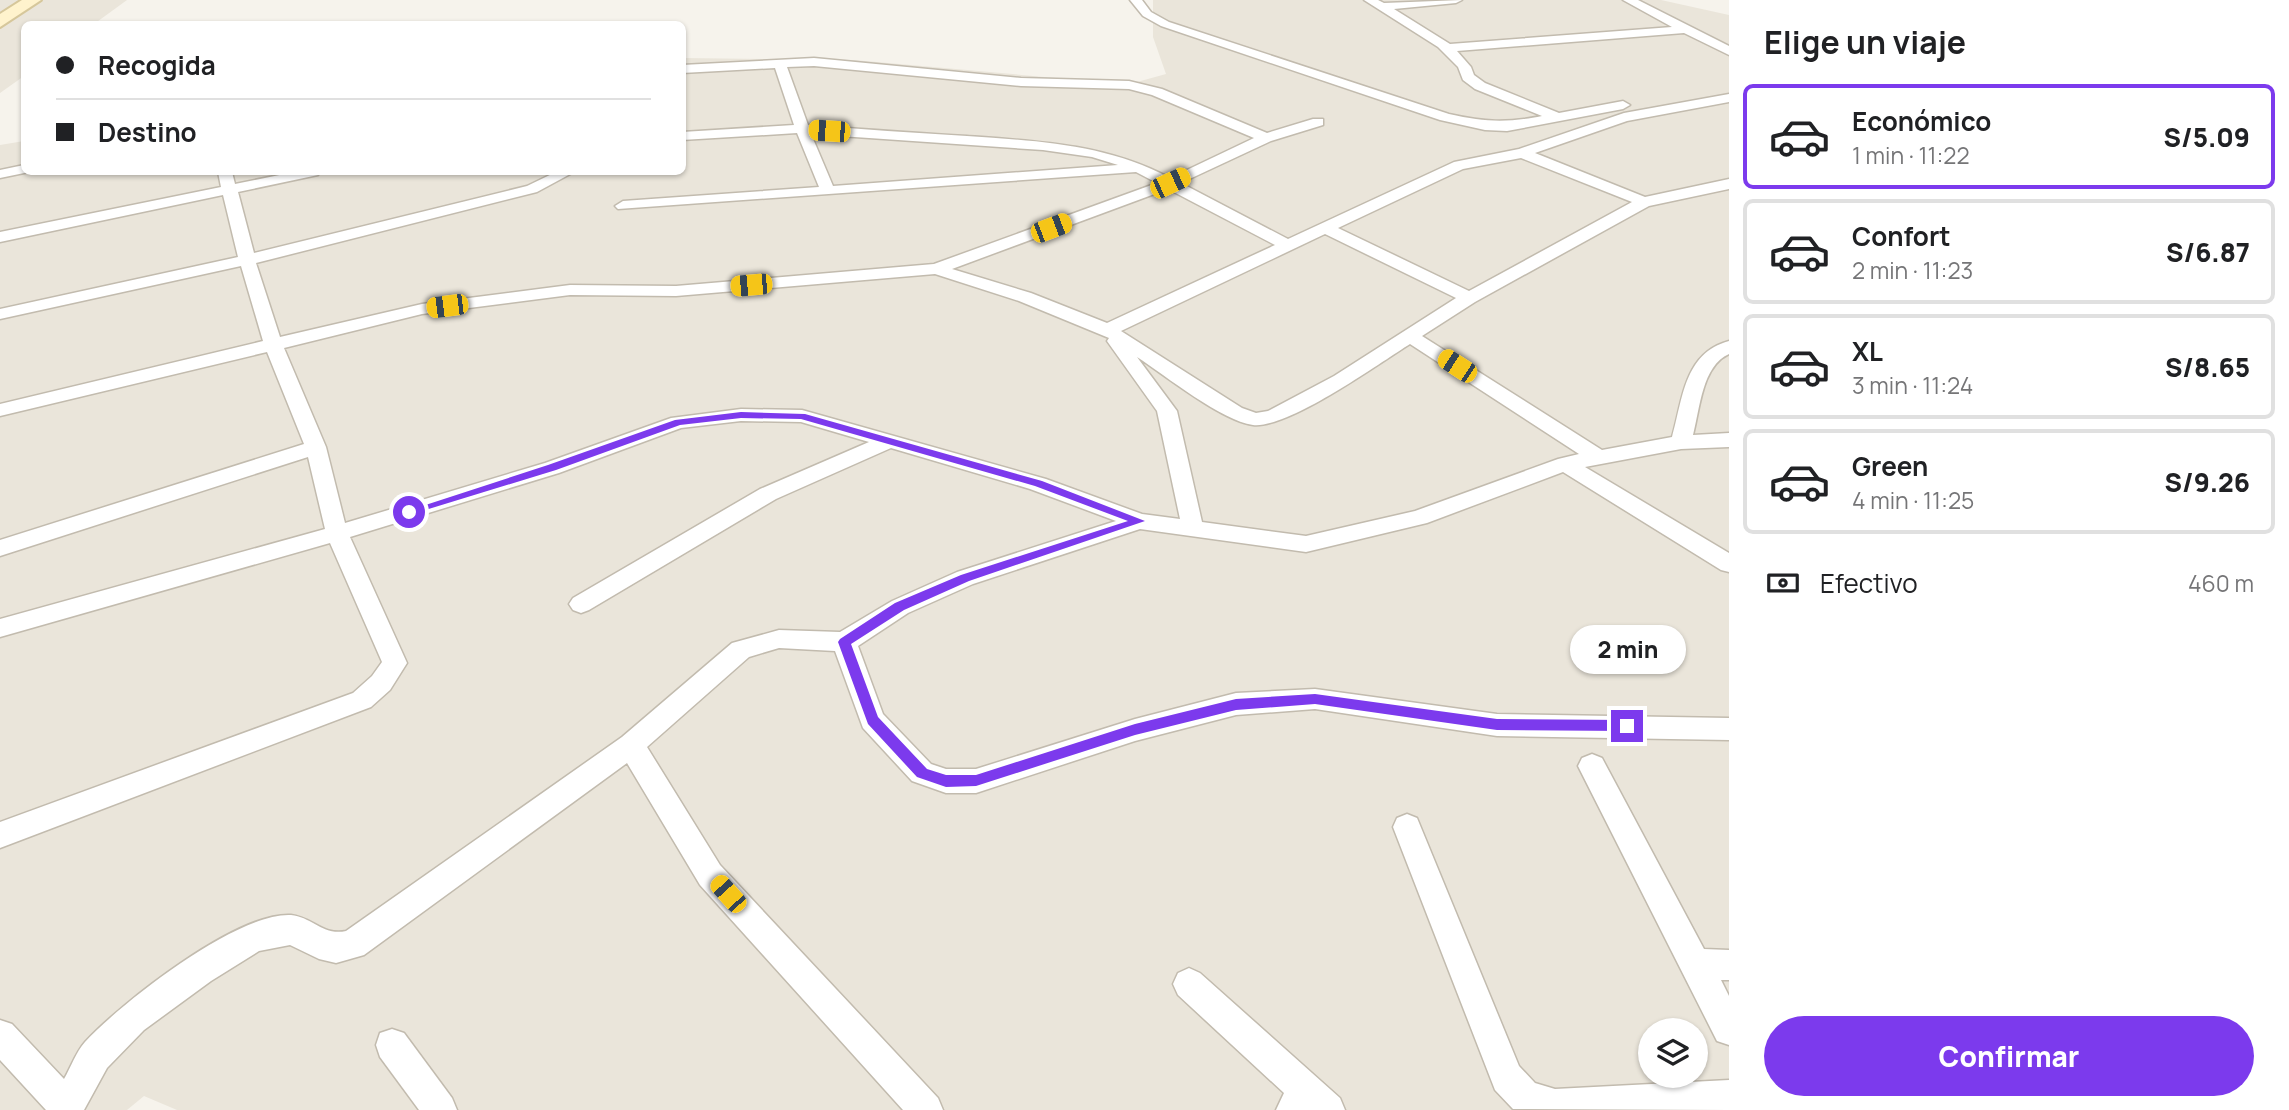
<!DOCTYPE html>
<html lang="es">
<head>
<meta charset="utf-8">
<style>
	:root { --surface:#fff; --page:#f2f2f2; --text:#202124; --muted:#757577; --line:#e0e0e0; --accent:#7c3aed }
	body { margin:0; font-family:Manrope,sans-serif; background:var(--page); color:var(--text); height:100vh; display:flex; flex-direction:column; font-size:26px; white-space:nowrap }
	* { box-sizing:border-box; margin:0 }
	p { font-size:23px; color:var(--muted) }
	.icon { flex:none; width:38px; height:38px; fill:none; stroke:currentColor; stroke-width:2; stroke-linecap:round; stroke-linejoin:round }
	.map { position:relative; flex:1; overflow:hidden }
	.drawer { display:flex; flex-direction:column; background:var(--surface); width:560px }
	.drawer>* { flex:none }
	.top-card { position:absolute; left:21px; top:21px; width:665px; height:154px; border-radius:10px; box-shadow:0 2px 5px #0004; display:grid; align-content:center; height:154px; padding:0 35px; background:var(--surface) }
	.buttons { position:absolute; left:1638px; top:1018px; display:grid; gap:14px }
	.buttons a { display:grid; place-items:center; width:70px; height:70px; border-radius:50%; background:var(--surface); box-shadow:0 2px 5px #0004; font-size:35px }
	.end { position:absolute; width:32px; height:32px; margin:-16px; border:9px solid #7c3aed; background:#fff; box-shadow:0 0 0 4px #fff }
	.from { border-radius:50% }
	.bubble { position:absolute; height:49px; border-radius:24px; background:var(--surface); box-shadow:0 2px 5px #0004; font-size:23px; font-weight:800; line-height:49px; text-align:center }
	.car { position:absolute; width:21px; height:42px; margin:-21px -10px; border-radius:9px; box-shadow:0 0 5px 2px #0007; background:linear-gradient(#f5c518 24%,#345 0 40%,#f5c518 0 76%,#345 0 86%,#f5c518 0) }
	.top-card b { display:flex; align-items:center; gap:24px; height:66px; font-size:26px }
	.top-card b+b { border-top:2px solid var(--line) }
	.top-card i { width:18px; height:18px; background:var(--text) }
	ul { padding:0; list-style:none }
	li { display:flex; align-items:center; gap:21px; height:105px; margin:0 14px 10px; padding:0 21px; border:4px solid var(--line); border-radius:10px }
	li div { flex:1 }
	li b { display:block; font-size:26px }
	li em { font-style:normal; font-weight:800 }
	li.current { border-color:var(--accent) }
	li>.icon { width:63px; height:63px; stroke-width:1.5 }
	h2 { padding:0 35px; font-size:32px; line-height:84px }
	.pay { display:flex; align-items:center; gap:18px; height:77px; padding:0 35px; font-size:26px }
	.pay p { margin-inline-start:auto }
	.button { display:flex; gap:14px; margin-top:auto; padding:14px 35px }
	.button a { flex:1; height:80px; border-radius:42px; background:var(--accent); color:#fff; font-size:28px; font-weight:800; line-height:80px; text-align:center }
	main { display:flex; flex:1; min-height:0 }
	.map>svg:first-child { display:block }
	.residential { fill:#eae5da; fill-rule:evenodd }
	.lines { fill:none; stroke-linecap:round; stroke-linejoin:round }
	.street-casing { stroke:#c2bbae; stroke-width:3 }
	.secondary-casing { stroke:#d6c79b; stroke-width:4 }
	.street { fill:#fff; fill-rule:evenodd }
	.secondary { fill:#fff3cd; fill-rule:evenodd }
	.route { fill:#7c3aed }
</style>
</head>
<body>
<main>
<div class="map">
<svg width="1729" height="1110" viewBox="0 0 1729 1110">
	<rect width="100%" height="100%" fill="#f6f3ec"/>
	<g class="residential">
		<polygon points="0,0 127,0 94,24 24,24 24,76 0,93"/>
		<path d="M1153,0h508l68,15v1095h-1552l-33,-14 -17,14h-127v-965l24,-4v31h658l1,-114 171,2 247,22h36l29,-8 -13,-37zM1650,1031h46v45h-46z"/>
	</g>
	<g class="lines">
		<defs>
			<g id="street">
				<path d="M1130,0h12l9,12 18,10 280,92c36,8 57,9 93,2l-67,-27 -12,-9 -5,-13 -20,-20 -74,-47h14l6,3 78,-3 -6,3 -62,6 56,35 222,-17 -49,-27h15l91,46v9l-45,-22 -227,18 14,16 3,8 11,8 74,30 64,-12 7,4 -7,4 -116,22 -22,-1 -45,-10 -279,-94 -18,-10z"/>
				<path d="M814,58l207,20 108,3 33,8 105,44 46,-14h10v6l-52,16 -90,42 107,56 166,-77 65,-13 105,-36 105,-19v8l-102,19 -92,32 110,44 84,-18v10l-80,17 -174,96 -53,34 180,114 70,-13c11,-38 12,-84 57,-96v13c-27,12 -29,54 -36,81l36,-2v14l-48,2 -96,18 144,86v19l-8,-2 -158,-98 -136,51 -121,29 -166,-23 -167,55 -65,29 -50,33 25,68 48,50 15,5h30l159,-50 101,-26 79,-4 182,25 232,4v22l-232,-4 -182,-27 -79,6 -101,26 -159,52h-30l-34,-12 -49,-53 -28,-77 -56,-3 -30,9 -102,90 73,118 218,233 5,12h-40l-203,-225 -73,-122 -263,192 -28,8 -17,-4 -29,-14 -31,6 -48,30 -67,49 -37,38 -23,42h-38l-46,-50v-40l12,4 52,55c7,-12 12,-27 21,-37 36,-39 152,-130 206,-127 21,2 32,21 55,16l276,-194 110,-94 47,-13 61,2 52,-31 65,-29 159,-51 -86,-32 -139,-41 -115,51 -187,111 -8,3 -8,-3 -4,-6 4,-6 187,-109 109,-47 -68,-20 -60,-1 -60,7 -122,45 -209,64 57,126 -17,27 -19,17 -371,141v-26l353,-129 19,-17 10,-14 -52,-119 -330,94v-18l325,-90 -17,-72 -308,99v-16l304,-96 -37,-92 -267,64v-12l263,-63 -22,-75 -241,53v-10l238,-52 -15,-62 -223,47v-10l221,-45 -3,-15h14l3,12 59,-12h26l-2,3 -80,17 16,61 273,-67 29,-14h18l-37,20 -281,71 24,74 142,-33 148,-19 106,1 258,-22 223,-81 -21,-11 -518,37 -3,-3 8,-5 196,-14 -22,-54 -115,7v-8l112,-7 -19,-57 -93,5v-8zM814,66l207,20 108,3 23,6 102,43 -84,40c-64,-34 -132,-37 -203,-42 -53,-3 -106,-7 -159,-11l-21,-58zM811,134l232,16 49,7 26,8 -285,21zM1521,158l111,44 -163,89 -131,-63 125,-59zM1168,189l107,56 -168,78 -76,-30 -79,-24zM1325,234l131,64 -122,78 -66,35 -12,2 -14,-5 -121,-77zM935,274l84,27 90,37 -2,3 50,70 23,108 -38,-5 -96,-35 -244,-69 -61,-1 -70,9 -126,45 -200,60 -19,-76 -42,-99 138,-34 148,-19 106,1zM1410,344l169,110 -21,5 -143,52 -109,25 -104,-14 -25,-111 -40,-54c29,19 85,64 116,68 35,4 125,-61 157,-81z"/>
				<polygon points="24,165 24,172 29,172 0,178 0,170"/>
				<polygon points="1592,754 1602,758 1704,949 1729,950 1729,980 1721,980 1729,996 1729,1045 1717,1041 1578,766 1582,758"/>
				<polygon points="1407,814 1417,818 1519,1066 1535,1083 1555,1089 1729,1080 1729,1110 1513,1109 1495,1090 1393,827 1397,818"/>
				<polygon points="1189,968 1200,973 1340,1098 1345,1110 1276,1110 1284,1093 1178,995 1173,984 1178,973"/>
				<polygon points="392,1029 404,1033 452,1098 457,1110 419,1110 380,1057 376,1045 380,1033"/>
			</g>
			<polygon id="secondary" points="22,0 41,0 0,27 0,14"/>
		</defs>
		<use href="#street" class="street-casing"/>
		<use href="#secondary" class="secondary-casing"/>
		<use href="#street" class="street"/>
		<use href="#secondary" class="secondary"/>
	</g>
	<polygon class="route" points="741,412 805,414 1042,481 1145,521 969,581 904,610 851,644 878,717 927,769 946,775 976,775 1135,724 1236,699 1315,694 1497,719 1627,720 1634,726 1627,731 1497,730 1315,704 1236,710 1135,735 976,786 946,787 917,777 868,724 838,642 840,639 895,603 961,575 1128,521 1035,486 801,419 741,418 680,425 556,470 409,515 404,512 548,465 675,420"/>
</svg>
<div class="buttons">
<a><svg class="icon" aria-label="layers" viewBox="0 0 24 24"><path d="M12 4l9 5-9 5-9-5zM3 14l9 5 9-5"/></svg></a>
</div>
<i class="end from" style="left:409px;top:512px"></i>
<i class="end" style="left:1627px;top:726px"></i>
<div class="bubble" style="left:1570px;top:625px;width:116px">2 min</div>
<i class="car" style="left:829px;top:131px;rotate:274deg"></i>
<i class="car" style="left:1170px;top:183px;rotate:65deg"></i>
<i class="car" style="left:1051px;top:228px;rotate:69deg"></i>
<i class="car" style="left:751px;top:285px;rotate:265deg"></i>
<i class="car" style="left:447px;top:306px;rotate:263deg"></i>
<i class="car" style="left:1457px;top:366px;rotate:303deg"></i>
<i class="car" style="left:728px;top:894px;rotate:318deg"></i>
<div class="top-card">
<b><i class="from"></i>Recogida</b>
<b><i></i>Destino</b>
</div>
</div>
<section class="drawer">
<h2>Elige un viaje</h2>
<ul>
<li class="current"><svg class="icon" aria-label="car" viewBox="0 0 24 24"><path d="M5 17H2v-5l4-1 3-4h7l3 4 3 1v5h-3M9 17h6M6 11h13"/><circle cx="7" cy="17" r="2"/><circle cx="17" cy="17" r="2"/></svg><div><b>Económico</b><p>1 min · 11:22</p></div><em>S/5.09</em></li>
<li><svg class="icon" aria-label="car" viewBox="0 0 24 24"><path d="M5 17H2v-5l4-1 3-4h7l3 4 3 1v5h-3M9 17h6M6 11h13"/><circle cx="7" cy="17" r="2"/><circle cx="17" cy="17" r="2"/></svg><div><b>Confort</b><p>2 min · 11:23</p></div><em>S/6.87</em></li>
<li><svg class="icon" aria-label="car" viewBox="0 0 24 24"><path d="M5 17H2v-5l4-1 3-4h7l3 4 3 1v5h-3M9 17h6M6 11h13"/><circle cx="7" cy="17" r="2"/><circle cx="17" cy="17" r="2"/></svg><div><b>XL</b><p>3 min · 11:24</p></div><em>S/8.65</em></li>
<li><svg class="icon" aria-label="car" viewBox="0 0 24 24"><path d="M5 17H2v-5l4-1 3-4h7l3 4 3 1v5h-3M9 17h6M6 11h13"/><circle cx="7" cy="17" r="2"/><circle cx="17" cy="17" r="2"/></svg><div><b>Green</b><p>4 min · 11:25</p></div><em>S/9.26</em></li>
</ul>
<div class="pay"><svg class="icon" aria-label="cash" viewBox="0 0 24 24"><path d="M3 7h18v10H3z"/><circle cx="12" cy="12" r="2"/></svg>Efectivo<p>460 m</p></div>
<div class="button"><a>Confirmar</a></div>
</section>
</main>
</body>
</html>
